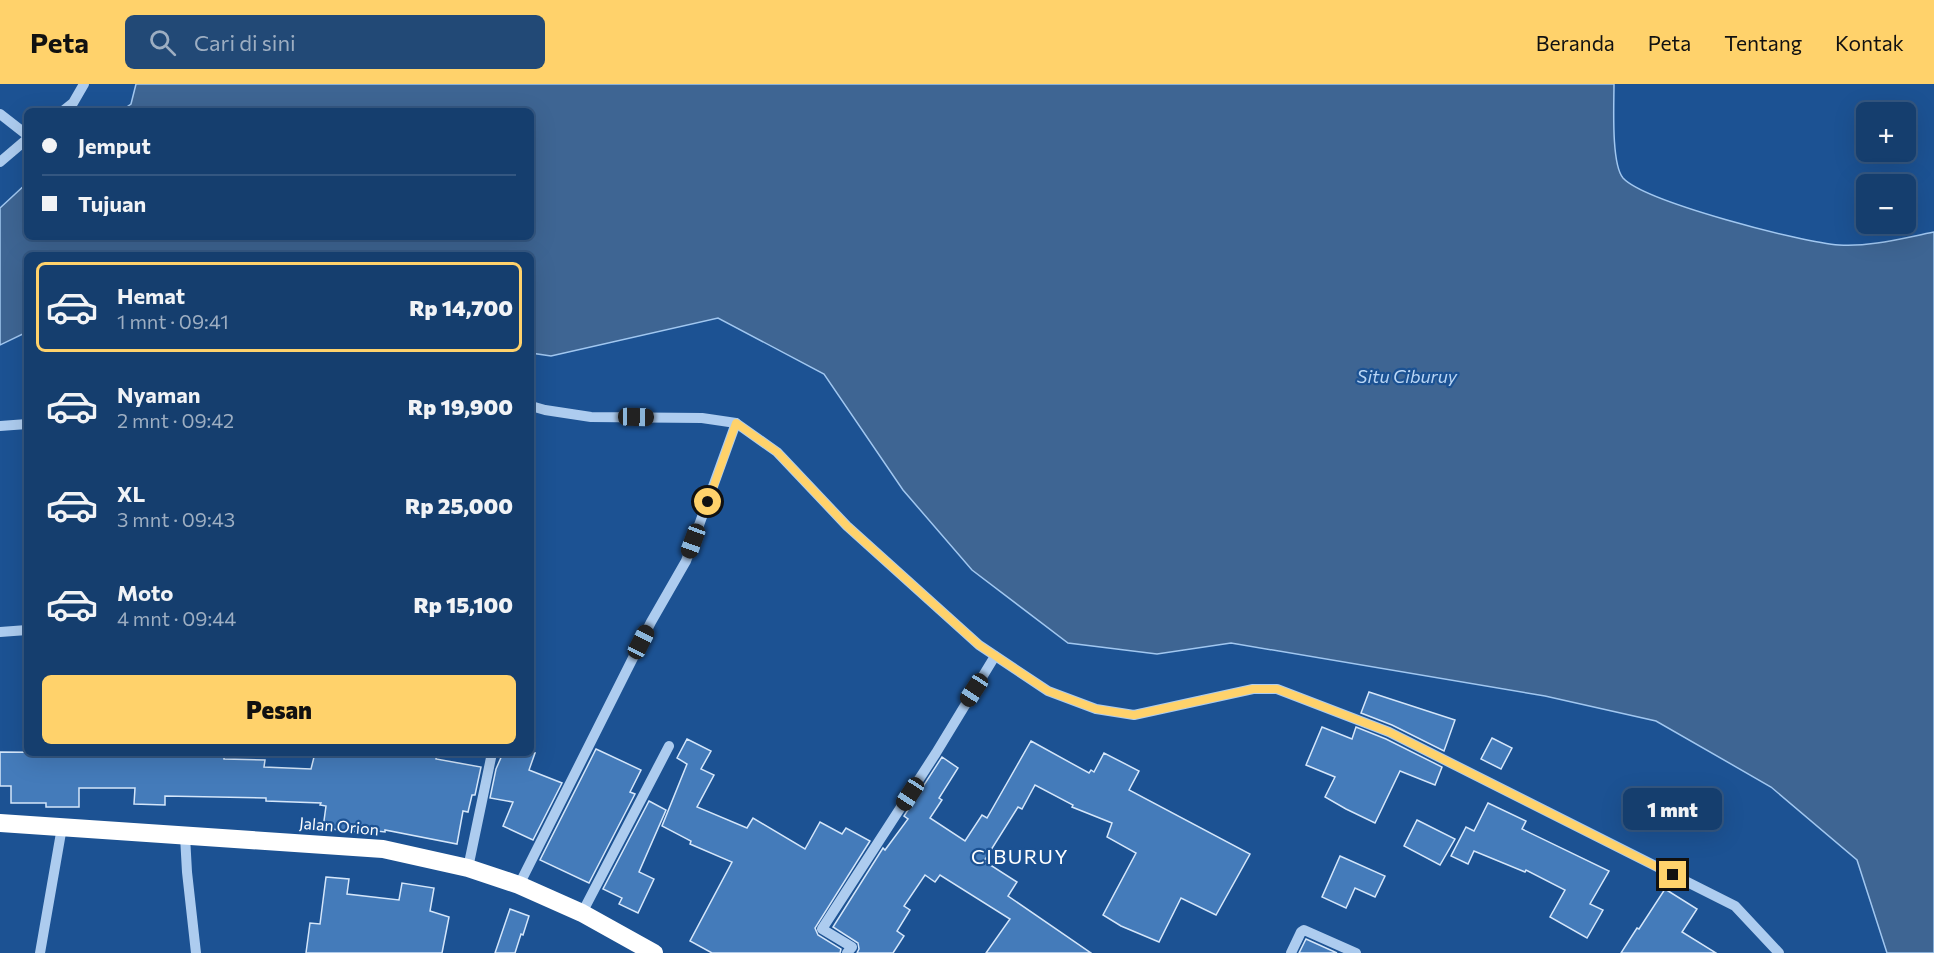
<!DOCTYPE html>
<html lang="id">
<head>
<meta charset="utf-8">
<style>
	:root { --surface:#153e6e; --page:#224976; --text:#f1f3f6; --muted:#9daec2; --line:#345781; --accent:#ffd26b }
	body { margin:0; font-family:Commissioner,sans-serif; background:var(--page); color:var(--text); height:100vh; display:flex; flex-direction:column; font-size:22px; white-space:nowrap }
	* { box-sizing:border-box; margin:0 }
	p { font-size:20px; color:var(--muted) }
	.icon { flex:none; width:33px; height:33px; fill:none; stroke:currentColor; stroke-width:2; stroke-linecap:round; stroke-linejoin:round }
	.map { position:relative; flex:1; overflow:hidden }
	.sheet { position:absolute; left:24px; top:168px; width:510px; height:504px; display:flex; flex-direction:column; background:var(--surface); border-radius:9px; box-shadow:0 6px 24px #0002,0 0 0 2px var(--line) }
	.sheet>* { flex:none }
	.top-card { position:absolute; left:24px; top:24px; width:510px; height:132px; border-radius:9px; box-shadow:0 6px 24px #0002,0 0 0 2px var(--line); display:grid; align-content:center; height:132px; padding:0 18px; background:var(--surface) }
	.tools { position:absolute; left:1856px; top:18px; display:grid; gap:12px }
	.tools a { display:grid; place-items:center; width:60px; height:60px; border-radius:9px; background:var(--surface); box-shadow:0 6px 24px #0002,0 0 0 2px var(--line); font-size:30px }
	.end { position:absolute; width:27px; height:27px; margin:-14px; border:8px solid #ffd26b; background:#111; box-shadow:0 0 0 3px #111 }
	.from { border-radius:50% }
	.bubble { position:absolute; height:42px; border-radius:9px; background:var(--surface); box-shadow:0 6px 24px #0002,0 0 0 2px var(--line); font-size:20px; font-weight:800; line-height:42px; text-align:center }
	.car { position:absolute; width:18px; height:36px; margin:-18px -9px; border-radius:8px; box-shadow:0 0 4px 2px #0007; background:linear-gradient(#222 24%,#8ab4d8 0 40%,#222 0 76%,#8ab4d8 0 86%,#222 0) }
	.top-card b { display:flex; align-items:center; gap:21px; height:57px; font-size:22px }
	.top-card b+b { border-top:2px solid var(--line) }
	.top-card i { width:15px; height:15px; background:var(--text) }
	ul { padding:10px 0 0; list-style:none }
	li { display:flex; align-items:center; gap:18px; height:90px; margin:0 12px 9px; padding:0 6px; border:3px solid transparent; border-radius:9px }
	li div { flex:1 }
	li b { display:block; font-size:22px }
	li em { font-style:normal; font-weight:800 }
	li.selected { border-color:var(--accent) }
	li>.icon { width:54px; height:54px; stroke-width:1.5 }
	.action { display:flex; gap:12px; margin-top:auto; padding:12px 18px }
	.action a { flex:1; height:69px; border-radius:9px; background:var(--accent); color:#111; font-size:24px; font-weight:800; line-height:69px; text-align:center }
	header { display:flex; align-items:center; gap:36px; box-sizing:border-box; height:84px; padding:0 30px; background:var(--accent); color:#111 }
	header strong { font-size:28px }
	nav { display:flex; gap:33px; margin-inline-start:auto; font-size:21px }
	.search { width:420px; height:54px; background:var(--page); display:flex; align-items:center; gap:15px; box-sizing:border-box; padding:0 21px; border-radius:9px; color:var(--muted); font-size:22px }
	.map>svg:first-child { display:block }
	.water { fill:#3e6593; stroke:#a1c7f0; stroke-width:1.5 }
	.building { fill:#447bba; stroke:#d4e6fa; stroke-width:1.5 }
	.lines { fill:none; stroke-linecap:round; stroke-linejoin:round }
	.minor { stroke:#adccef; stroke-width:10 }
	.highway { stroke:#fff; stroke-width:18 }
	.route { stroke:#ffd26b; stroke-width:8 }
	.labels { text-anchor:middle; stroke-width:4.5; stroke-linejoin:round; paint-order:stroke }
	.street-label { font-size:16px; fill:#fff; stroke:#1c5293 }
	.water-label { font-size:18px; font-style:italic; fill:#bad6f5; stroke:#1c5293 }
	.quarter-label { font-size:20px; letter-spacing:1.5px; fill:#fff; stroke:#1c5293 }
</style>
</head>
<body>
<header>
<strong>Peta</strong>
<div class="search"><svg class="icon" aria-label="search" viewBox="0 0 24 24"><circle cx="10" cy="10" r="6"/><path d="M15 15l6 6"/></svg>Cari di sini</div>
<nav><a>Beranda</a><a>Peta</a><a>Tentang</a><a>Kontak</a></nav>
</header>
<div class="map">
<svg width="1934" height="869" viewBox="0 0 1934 869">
	<rect width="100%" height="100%" fill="#1c5293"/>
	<path class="water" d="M136,0h1478c0,20 -3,80 9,94 22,24 181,65 216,67 32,2 64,-7 95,-13v721h-47l-30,-93 -86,-73 -115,-66 -111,-25 -314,-53 -74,11 -89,-11 -96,-73 -69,-80 -79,-116 -106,-56 -167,38 -20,-3v-98h-504v77l-27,13v-137l27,-25v54h504v-126h-410l10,-7z"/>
	<g class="building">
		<polygon points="1369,608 1455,636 1444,667 1392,641 1361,629"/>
		<polygon points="1322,643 1352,655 1356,643 1386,655 1442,683 1435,701 1400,687 1375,739 1346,725 1325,713 1335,693 1306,681"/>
		<polygon points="1492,654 1512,664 1501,685 1481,675"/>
		<polygon points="687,655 711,667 701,685 714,691 697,723 747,744 753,734 805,765 820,738 842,750 846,744 870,757 815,844 818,851 841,865 840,869 712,869 690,857 732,778 690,760 691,757 662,742 687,680 677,674"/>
		<polygon points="1031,657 1089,689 1091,686 1094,688 1104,669 1139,687 1129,706 1250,770 1216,831 1181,814 1159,858 1121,842 1103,831 1136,769 1107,753 1112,739 1072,723 1073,721 1035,701 1022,725 1018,723 984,777 1017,798 1008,812 1091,869 986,869 1010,835 940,791 935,798 925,791 904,822 910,826 897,847 904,852 893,869 857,869 859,865 858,859 833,843 883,764 885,766 908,735 904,732 942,673 958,684 939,714 942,716 930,734 965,757 982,731 987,734"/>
		<polygon points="596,665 641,686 630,708 635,710 589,799 540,776"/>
		<polygon points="0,668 129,669 185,672 185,669 224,669 224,675 265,676 264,683 311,685 315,669 437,669 436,675 481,683 475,711 472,711 468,728 463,727 457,760 385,746 385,748 368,746 367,749 323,744 326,722 320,721 321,719 266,717 266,714 165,712 165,721 134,720 135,704 79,704 79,723 46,723 46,719 11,719 11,702 0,702"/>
		<polygon points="503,669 535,669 529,686 562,699 533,756 503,742 513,718 490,714 496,685"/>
		<polygon points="649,717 666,726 639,788 654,795 638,829 619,820 622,814 603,805"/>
		<polygon points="1488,719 1526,737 1522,745 1609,787 1590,820 1603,826 1587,854 1550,833 1565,806 1526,786 1525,788 1474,767 1468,780 1451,772 1466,743 1474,747"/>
		<polygon points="1417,736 1455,755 1440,781 1404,762"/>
		<polygon points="1340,772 1385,792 1375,813 1355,804 1346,824 1322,813"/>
		<polygon points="326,793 349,795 347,810 399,816 402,799 434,804 430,827 449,833 442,869 306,869 310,839 320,840"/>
		<polygon points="1665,805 1697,825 1682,848 1716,869 1621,869 1637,844 1639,845"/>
		<polygon points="510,825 529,832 523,851 521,850 515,869 495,869"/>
		<polygon points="1306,855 1337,869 1299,869"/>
	</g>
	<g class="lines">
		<g class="minor">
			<polyline points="63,27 73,19 84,0"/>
			<polyline points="0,30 27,51"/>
			<polyline points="0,78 27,55"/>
			<polyline points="531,322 545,326 591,333 702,334 736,339 777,368 847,442 979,561 1048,607 1096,625 1134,631 1253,605 1277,605 1389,648 1735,822 1779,869"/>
			<polyline points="0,342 27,340"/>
			<polyline points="0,548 27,546"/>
			<polyline points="185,752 187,788 196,869"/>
			<polyline points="468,784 492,669"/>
			<polyline points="519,801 651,538 686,477 736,339"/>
			<polyline points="582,829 669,662"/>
			<polyline points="40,869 62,743"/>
			<polyline points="847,869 852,863 822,845 936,669 995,572"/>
			<polyline points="1291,869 1301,848 1304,846 1356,869"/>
		</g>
		<polyline class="highway" points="0,739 383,765 468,784 519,801 582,829 654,869"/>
	</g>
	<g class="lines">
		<polyline class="route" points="708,418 736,339 777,368 847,442 979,561 1048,607 1096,625 1134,631 1253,605 1277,605 1389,648 1673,791"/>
	</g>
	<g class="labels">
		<g class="street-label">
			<text transform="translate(339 742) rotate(5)" y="6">Jalan Orion</text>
		</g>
		<g class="water-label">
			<text x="1407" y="299">Situ Ciburuy</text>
		</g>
		<g class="quarter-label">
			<text x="1020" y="780">CIBURUY</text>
		</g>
	</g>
</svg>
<div class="tools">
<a>+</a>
<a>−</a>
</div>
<i class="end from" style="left:708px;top:418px"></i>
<i class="end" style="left:1673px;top:791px"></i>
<div class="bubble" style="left:1623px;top:704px;width:99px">1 mnt</div>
<i class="car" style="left:636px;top:333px;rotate:91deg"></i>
<i class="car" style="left:693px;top:457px;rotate:200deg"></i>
<i class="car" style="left:641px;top:558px;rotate:27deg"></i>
<i class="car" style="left:974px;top:606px;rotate:213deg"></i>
<i class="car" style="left:910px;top:710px;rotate:213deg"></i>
<div class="top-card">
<b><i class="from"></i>Jemput</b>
<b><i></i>Tujuan</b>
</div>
<section class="sheet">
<ul>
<li class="selected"><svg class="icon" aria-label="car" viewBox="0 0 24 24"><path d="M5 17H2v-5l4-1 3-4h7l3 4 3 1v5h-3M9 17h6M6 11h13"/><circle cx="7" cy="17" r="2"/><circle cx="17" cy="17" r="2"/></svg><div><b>Hemat</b><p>1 mnt · 09:41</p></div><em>Rp 14,700</em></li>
<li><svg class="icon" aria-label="car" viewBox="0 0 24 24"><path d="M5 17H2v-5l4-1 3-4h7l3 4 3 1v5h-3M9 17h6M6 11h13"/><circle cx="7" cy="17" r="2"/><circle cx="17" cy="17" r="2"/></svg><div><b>Nyaman</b><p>2 mnt · 09:42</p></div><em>Rp 19,900</em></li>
<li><svg class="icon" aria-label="car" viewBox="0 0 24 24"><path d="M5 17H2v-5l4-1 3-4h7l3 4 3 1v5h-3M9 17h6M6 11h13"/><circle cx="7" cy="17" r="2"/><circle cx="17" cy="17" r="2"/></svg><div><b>XL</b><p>3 mnt · 09:43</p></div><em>Rp 25,000</em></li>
<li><svg class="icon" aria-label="car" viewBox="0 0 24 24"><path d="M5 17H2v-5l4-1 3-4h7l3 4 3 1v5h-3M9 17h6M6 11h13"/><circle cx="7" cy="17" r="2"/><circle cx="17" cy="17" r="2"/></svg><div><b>Moto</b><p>4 mnt · 09:44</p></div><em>Rp 15,100</em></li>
</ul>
<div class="action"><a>Pesan</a></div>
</section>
</div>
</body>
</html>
